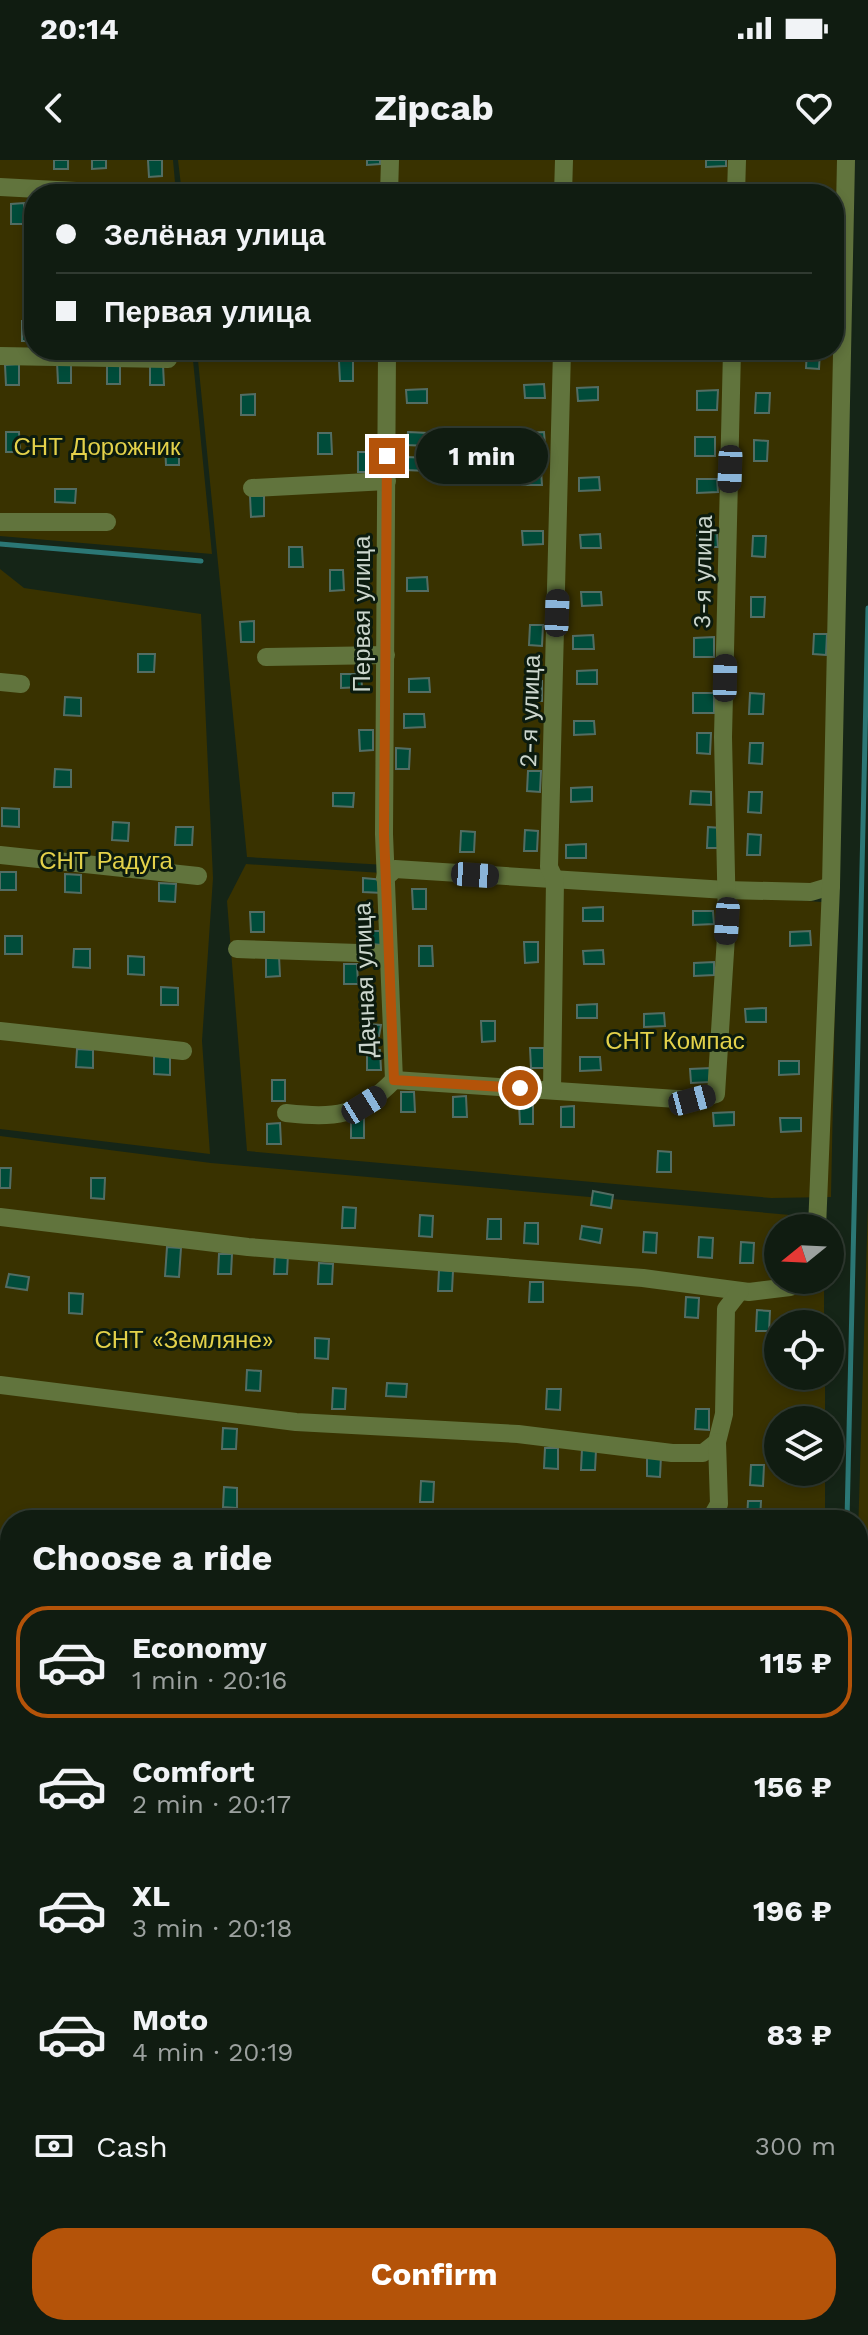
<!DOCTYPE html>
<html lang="en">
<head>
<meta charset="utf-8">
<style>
	:root { --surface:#101c11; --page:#19251a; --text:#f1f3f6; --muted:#9ca19f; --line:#303a31; --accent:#b45309 }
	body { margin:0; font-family:"Work Sans",sans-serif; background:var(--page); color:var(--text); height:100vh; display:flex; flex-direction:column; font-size:30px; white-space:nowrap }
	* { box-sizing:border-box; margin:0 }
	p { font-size:26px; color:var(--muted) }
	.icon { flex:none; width:44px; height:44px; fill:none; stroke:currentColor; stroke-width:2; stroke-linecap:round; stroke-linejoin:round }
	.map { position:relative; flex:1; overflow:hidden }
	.drawer { position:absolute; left:0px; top:1350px; width:868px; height:826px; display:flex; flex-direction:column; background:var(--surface); border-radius:32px 32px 0 0; box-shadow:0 4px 12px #0003,0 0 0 2px var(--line) }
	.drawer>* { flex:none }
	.banner { position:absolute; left:24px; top:24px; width:820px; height:176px; border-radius:32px; box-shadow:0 4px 12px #0003,0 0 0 2px var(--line); display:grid; align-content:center; height:176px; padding:0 32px; background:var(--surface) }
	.needle { width:52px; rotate:252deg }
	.fabs { position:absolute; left:764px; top:1054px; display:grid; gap:16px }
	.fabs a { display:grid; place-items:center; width:80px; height:80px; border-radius:50%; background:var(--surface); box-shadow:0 4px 12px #0003,0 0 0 2px var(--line); font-size:40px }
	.end { position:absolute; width:36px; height:36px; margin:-18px; border:10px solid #b45309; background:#fff; box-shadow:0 0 0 4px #fff }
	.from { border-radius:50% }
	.bubble { position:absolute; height:56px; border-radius:28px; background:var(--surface); box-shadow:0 4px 12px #0003,0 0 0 2px var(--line); font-size:26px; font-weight:700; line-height:56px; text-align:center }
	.car { position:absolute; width:24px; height:48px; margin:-24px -12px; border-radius:10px; box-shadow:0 0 6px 2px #0007; background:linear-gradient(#222 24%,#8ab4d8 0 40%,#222 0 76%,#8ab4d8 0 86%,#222 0) }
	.banner b { display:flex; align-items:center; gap:28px; height:76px; font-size:30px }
	.banner b+b { border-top:2px solid var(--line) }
	.banner i { width:20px; height:20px; background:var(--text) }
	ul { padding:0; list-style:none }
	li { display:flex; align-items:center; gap:24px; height:112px; margin:0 16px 12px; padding:0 16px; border:4px solid transparent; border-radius:32px }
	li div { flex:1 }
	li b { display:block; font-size:30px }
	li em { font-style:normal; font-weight:700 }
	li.active { border-color:var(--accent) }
	li>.icon { width:72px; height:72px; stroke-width:1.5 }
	h2 { padding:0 32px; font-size:36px; line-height:96px }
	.pay { display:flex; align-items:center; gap:20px; height:88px; padding:0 32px; font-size:30px }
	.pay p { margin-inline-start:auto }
	.primary-button { display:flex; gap:16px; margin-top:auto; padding:16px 32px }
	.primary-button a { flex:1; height:92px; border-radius:32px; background:var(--accent); color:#fff; font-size:32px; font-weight:700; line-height:92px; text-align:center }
	.status { display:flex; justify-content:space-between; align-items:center; height:56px; padding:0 40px; background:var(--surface); direction:ltr }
	.status svg { height:22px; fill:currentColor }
	header { display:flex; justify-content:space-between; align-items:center; height:104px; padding:0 32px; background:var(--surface); font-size:36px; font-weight:700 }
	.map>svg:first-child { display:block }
	.green { fill:#393200 }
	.water { fill:#2b7775 }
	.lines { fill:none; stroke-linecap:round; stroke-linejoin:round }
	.stream { stroke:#2b7775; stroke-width:5 }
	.building { fill:#004c3a; stroke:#536d63; stroke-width:2 }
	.minor { stroke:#61743d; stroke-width:18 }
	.route { stroke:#b45309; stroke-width:10 }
	.labels { text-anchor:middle; stroke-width:6; stroke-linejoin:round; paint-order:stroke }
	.park-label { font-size:24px; fill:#e3d14a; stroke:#0c1b0e }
	.street-label { font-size:24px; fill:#ccd6cd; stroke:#0c1b0e }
</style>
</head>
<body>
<div class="status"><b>20:14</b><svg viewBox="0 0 49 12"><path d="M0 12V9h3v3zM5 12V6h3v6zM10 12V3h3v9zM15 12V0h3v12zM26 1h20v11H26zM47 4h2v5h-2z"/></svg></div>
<header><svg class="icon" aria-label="back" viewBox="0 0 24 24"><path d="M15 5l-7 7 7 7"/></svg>Zipcab<svg class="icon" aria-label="heart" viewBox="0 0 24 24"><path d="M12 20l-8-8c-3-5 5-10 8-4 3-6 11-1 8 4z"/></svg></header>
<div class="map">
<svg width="868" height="2175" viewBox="0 0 868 2175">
	<rect width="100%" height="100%" fill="#152517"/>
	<g class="green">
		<polygon points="0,0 173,0 176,34 34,34 34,190 192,190 212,394 0,376"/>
		<polygon points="178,0 848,0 839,731 247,697 197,190 834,190 834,34 182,34"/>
		<polygon points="0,409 24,428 201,454 213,718 202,881 210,994 0,969"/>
		<polygon points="246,704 837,743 831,1037 771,1038 247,991 227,741"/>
		<polygon points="0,976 211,1003 824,1058 824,1068 778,1068 778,1120 824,1120 824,1164 778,1164 778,1216 825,1216 825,1260 778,1260 778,1312 825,1312 825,1360 10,1360 10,1392 0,1385"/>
		<polygon points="868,1044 868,2175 0,2175 0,1408 10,1414 10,2166 858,2166 858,1375"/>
	</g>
	<polygon class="water" points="868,1887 868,1982 858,1978 858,1889"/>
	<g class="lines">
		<g class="stream">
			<polyline points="0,384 201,401"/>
			<polyline points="847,1360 868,448"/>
			<polyline points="290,2175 304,2166"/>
		</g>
	</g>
	<g class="building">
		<rect x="54" y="0" width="14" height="9"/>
		<polygon points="92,0 106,0 106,8 92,9"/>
		<polygon points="148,0 162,0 162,16 149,17"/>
		<polygon points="367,0 380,0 380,4 367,5"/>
		<polygon points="706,0 726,0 726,6 706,7"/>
		<polygon points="586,25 600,26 599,34 586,34"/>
		<polygon points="661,26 675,27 675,34 661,34"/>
		<polygon points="274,27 275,34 261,34 261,28"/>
		<polygon points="24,43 25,64 11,64 11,44"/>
		<rect x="22" y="161" width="12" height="20"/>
		<polygon points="807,190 820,190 819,209 806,208"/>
		<polygon points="339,201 353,201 353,221 340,221"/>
		<polygon points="57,202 71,202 71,223 58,223"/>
		<polygon points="120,203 120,224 107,224 107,204"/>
		<polygon points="19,204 19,225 6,225 5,205"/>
		<polygon points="150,205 163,205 164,225 150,225"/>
		<polygon points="544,224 545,238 525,238 524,225"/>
		<polygon points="598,227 598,240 578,241 577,228"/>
		<polygon points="427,229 427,243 407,243 406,230"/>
		<polygon points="718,230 717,250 697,250 697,231"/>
		<polygon points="756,233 770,233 769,253 755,253"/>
		<polygon points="255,234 255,255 241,255 241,235"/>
		<polygon points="6,272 19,272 20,292 6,292"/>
		<polygon points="408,272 428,273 427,286 407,285"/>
		<polygon points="544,272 545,285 524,286 524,273"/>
		<polygon points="318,273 331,273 332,294 318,294"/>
		<rect x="695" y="277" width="20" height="19"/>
		<polygon points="754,280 768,281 767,301 754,301"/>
		<polygon points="165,285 179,285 179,305 166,305"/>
		<polygon points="358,292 371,292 372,312 358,312"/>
		<polygon points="407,297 427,298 427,311 406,310"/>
		<polygon points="541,311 542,325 522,325 521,312"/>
		<polygon points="599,317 600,330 579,331 579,318"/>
		<polygon points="697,319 717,319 718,332 697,333"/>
		<polygon points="55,329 76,329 75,343 55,342"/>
		<polygon points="250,336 264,336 264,356 251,357"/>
		<polygon points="522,371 543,371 543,384 523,385"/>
		<polygon points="717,373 718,387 698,387 697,374"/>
		<polygon points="600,374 601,388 581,388 580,375"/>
		<polygon points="753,376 766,376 765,397 752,396"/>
		<polygon points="289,387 302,387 303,407 289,407"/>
		<polygon points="330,410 343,410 344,430 330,431"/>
		<polygon points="427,417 428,431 407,431 407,418"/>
		<polygon points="581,432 601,432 602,445 582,446"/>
		<polygon points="751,437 765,437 764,457 751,457"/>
		<polygon points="254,461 254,482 241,482 240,462"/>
		<polygon points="530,465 543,465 542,486 529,485"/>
		<polygon points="814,474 827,474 826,495 813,494"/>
		<polygon points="593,475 594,489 573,489 573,476"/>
		<polygon points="714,477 714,497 694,497 694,478"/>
		<polygon points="138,494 155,494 154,512 138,512"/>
		<polygon points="597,510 597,524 577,524 577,511"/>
		<polygon points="341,514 361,514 362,527 341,528"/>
		<polygon points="429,518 430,532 409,532 409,519"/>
		<polygon points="529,520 542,521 542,541 528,541"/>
		<rect x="693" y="533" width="21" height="20"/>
		<polygon points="750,533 764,534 763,554 749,554"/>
		<polygon points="65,537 81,538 81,556 64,555"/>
		<polygon points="404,554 424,554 425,567 404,568"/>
		<polygon points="574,561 594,561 595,574 574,575"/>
		<polygon points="359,570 373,570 373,590 360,591"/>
		<polygon points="697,573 711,573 710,594 697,593"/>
		<polygon points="750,583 763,583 762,604 749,603"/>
		<polygon points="396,588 410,589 409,609 396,609"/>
		<polygon points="55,609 71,610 71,627 54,627"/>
		<polygon points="528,611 541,611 540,632 527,631"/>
		<polygon points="592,627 592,641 571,642 571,628"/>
		<polygon points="691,631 711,632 711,645 690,644"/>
		<polygon points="749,632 762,632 761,653 748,652"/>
		<polygon points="333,633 354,633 353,647 333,646"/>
		<polygon points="2,648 19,649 19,667 2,666"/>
		<polygon points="113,662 129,663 128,681 112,680"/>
		<polygon points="176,667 193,667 192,685 175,685"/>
		<polygon points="708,667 721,668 721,688 707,688"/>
		<polygon points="525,670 538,671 537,691 524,691"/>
		<polygon points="461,671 475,672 474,692 460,692"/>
		<polygon points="748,674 761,675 760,695 747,695"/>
		<polygon points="586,684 586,698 566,698 566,685"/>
		<rect x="0" y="712" width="16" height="18"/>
		<polygon points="65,714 81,715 81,733 65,732"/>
		<polygon points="363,718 384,720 383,733 363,732"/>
		<polygon points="159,723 176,724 175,742 159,741"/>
		<polygon points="412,729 426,729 426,749 413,749"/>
		<polygon points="603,747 603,761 583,761 583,748"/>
		<polygon points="693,751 713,751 714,764 693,765"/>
		<polygon points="250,752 264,752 264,772 251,772"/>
		<polygon points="371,771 382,771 382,785 371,784"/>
		<polygon points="810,771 811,785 790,786 790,772"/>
		<rect x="5" y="776" width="17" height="18"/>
		<polygon points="524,782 538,782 538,802 525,803"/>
		<polygon points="419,786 432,786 433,806 419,806"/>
		<polygon points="74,789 90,789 90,808 73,807"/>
		<polygon points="603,790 604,804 584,804 583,791"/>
		<polygon points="128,796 144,797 144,815 128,814"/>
		<polygon points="266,796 279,796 280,816 266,817"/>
		<polygon points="714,802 714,815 694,816 694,803"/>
		<polygon points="344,804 357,804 358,824 344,824"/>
		<polygon points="161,827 178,828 178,845 161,845"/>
		<polygon points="597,844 597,858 577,858 577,845"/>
		<polygon points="766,848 766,862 746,862 745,849"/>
		<polygon points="664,853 665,866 644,867 644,854"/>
		<polygon points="481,861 495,861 495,881 482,882"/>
		<polygon points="367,864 381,865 379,876 366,875"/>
		<polygon points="530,888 544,888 544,908 531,908"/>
		<polygon points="77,889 93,890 93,908 76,907"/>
		<polygon points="367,890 380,890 381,910 367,910"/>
		<polygon points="154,896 170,897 170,915 154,914"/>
		<polygon points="580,897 600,897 601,910 580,911"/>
		<polygon points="779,901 799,901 799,914 779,915"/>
		<polygon points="711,908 711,922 691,923 690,909"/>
		<rect x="272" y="920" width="13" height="21"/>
		<polygon points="401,932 414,932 415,952 401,952"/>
		<polygon points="466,936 467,957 453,957 453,937"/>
		<polygon points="519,944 533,944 533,964 520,964"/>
		<polygon points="574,946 574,967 561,967 561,947"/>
		<polygon points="734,952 734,965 714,966 713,953"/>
		<rect x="351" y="958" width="13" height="20"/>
		<polygon points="780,958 801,958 801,971 781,972"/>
		<polygon points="280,963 281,984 267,984 267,964"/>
		<polygon points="658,991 671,992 671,1012 657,1012"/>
		<polygon points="0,1008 11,1008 10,1028 0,1028"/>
		<polygon points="91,1018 105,1018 104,1039 91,1038"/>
		<polygon points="593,1031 613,1035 611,1048 591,1045"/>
		<polygon points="343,1047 356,1048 355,1068 342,1068"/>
		<polygon points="420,1055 433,1056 432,1077 419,1076"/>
		<polygon points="488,1059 501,1059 501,1079 487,1079"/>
		<polygon points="525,1063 538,1063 538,1084 524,1083"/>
		<polygon points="582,1066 602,1069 600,1083 580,1079"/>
		<polygon points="644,1072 657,1073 656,1093 643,1092"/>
		<polygon points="699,1077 713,1078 712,1098 698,1097"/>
		<polygon points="741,1082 754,1083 753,1103 740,1103"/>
		<polygon points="167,1087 181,1088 179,1117 165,1116"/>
		<polygon points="219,1094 232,1094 231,1114 218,1114"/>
		<polygon points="275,1094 288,1094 287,1114 274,1114"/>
		<polygon points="319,1103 333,1104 332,1124 318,1124"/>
		<polygon points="439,1110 453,1111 452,1131 438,1131"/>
		<polygon points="9,1114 29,1117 27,1130 6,1127"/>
		<polygon points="530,1122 543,1122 543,1142 529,1142"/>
		<polygon points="69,1133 83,1134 82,1154 69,1153"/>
		<polygon points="686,1137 699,1138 698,1158 685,1157"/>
		<polygon points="757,1150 770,1151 769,1171 756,1171"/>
		<polygon points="315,1178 329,1179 328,1199 315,1198"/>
		<polygon points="247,1210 261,1211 260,1231 246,1230"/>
		<polygon points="387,1223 407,1224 406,1237 386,1236"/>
		<polygon points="333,1228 346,1229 345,1249 332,1249"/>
		<polygon points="547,1229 561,1229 560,1250 546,1249"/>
		<polygon points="696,1249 709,1249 709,1270 695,1269"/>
		<polygon points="223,1268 237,1269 236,1289 222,1289"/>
		<polygon points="545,1288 558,1288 558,1309 544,1308"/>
		<polygon points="582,1289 596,1290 595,1310 581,1310"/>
		<polygon points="647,1296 661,1296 660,1317 647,1316"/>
		<polygon points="751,1305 764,1305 763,1326 750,1325"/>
		<polygon points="421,1321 434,1322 433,1342 420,1342"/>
		<polygon points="224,1327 237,1328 237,1348 223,1347"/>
		<polygon points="748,1341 761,1341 760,1360 747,1360"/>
		<rect x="404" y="1355" width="13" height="5"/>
		<polygon points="0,1518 10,1519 10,1532 0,1532"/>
		<polygon points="4,1865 10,1865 10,1879 3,1878"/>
		<polygon points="10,2130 10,2145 8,2146 1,2135"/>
		<polygon points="16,2166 39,2166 40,2167 21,2175"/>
	</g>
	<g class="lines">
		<g class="minor">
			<polyline points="0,27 76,31"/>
			<polyline points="389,34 390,0"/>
			<polyline points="563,34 564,0"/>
			<polyline points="736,34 737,0"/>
			<polyline points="387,190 384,674 394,920"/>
			<polyline points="0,196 168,199"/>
			<polyline points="252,328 387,321"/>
			<polyline points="0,362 107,362"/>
			<polyline points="266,497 386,495"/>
			<polyline points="0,522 21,524"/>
			<polyline points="0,695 198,716"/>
			<polyline points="385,718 395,709 726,730 811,732 831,726"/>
			<polyline points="237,789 388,794"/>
			<polyline points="0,871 183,891"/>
			<polyline points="394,920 692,940 716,934 727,761 723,577 732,190"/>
			<polyline points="552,930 555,720 549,707 562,190"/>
			<path d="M286,953c49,5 72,4 108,-33"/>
			<polyline points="0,1057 248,1087 643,1118 749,1132 790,1127 798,1120"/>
			<polyline points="817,1068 831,726 846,0"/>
			<polyline points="0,1225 296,1262 518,1274 672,1293 703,1293 717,1282 724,1254 726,1149 740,1131"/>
			<polyline points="710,1360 719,1344 717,1282"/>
			<polyline points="0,1769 10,1769"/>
			<polyline points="858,1788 868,1788"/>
			<polyline points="571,2166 582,2175"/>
			<polyline points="849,2166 860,2175"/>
			<polyline points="215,2175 231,2166"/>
			<polyline points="354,2175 367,2166"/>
		</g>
	</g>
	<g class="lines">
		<polyline class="route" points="387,296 384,674 394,920 520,928"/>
	</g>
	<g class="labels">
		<g class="park-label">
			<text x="97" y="295">СНТ Дорожник</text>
			<text x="106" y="709">СНТ Радуга</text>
			<text x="675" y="889">СНТ Компас</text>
			<text x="184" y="1188">СНТ «Земляне»</text>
		</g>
		<g class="street-label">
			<text transform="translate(703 412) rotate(-89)" y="8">3-я улица</text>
			<text transform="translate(362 454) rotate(-90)" y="8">Первая улица</text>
			<text transform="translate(530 551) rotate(-88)" y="8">2-я улица</text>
			<text transform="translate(365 820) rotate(-92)" y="8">Дачная улица</text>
		</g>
	</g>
</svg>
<div class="fabs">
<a><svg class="needle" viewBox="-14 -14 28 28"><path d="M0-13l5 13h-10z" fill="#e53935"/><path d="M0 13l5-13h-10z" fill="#9ca19f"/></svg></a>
<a><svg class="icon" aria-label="locate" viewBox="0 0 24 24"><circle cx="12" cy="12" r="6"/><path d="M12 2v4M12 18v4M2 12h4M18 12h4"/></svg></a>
<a><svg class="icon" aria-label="layers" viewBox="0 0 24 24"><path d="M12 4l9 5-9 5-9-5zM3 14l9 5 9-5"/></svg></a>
</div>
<i class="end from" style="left:520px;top:928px"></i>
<i class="end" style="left:387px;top:296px"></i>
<div class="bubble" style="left:416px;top:268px;width:132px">1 min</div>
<i class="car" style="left:730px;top:309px;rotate:182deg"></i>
<i class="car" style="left:557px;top:453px;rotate:2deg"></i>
<i class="car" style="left:725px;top:518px;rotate:1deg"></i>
<i class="car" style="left:475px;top:715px;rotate:94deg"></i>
<i class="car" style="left:727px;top:761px;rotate:184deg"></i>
<i class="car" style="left:692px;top:940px;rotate:75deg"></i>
<i class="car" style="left:364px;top:945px;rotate:58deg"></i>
<div class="banner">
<b><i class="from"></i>Зелёная улица</b>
<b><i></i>Первая улица</b>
</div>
<section class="drawer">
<h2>Choose a ride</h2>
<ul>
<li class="active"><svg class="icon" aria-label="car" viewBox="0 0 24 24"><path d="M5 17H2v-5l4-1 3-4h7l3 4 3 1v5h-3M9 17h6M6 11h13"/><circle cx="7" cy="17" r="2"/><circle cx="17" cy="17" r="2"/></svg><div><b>Economy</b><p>1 min · 20:16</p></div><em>115 ₽</em></li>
<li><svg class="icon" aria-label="car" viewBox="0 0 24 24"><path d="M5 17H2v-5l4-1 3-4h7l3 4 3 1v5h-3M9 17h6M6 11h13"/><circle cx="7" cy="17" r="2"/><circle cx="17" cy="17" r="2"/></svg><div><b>Comfort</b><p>2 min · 20:17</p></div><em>156 ₽</em></li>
<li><svg class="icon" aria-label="car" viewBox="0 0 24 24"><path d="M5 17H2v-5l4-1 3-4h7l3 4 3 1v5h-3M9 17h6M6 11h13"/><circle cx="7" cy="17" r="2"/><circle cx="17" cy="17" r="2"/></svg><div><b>XL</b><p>3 min · 20:18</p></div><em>196 ₽</em></li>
<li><svg class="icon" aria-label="car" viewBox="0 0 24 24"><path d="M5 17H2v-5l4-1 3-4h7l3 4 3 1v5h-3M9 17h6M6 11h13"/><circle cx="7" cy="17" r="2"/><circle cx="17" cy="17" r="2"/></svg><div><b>Moto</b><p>4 min · 20:19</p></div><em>83 ₽</em></li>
</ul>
<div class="pay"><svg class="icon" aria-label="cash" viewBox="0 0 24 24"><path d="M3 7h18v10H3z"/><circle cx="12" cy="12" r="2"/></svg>Cash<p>300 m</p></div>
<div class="primary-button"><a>Confirm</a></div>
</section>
</div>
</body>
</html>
